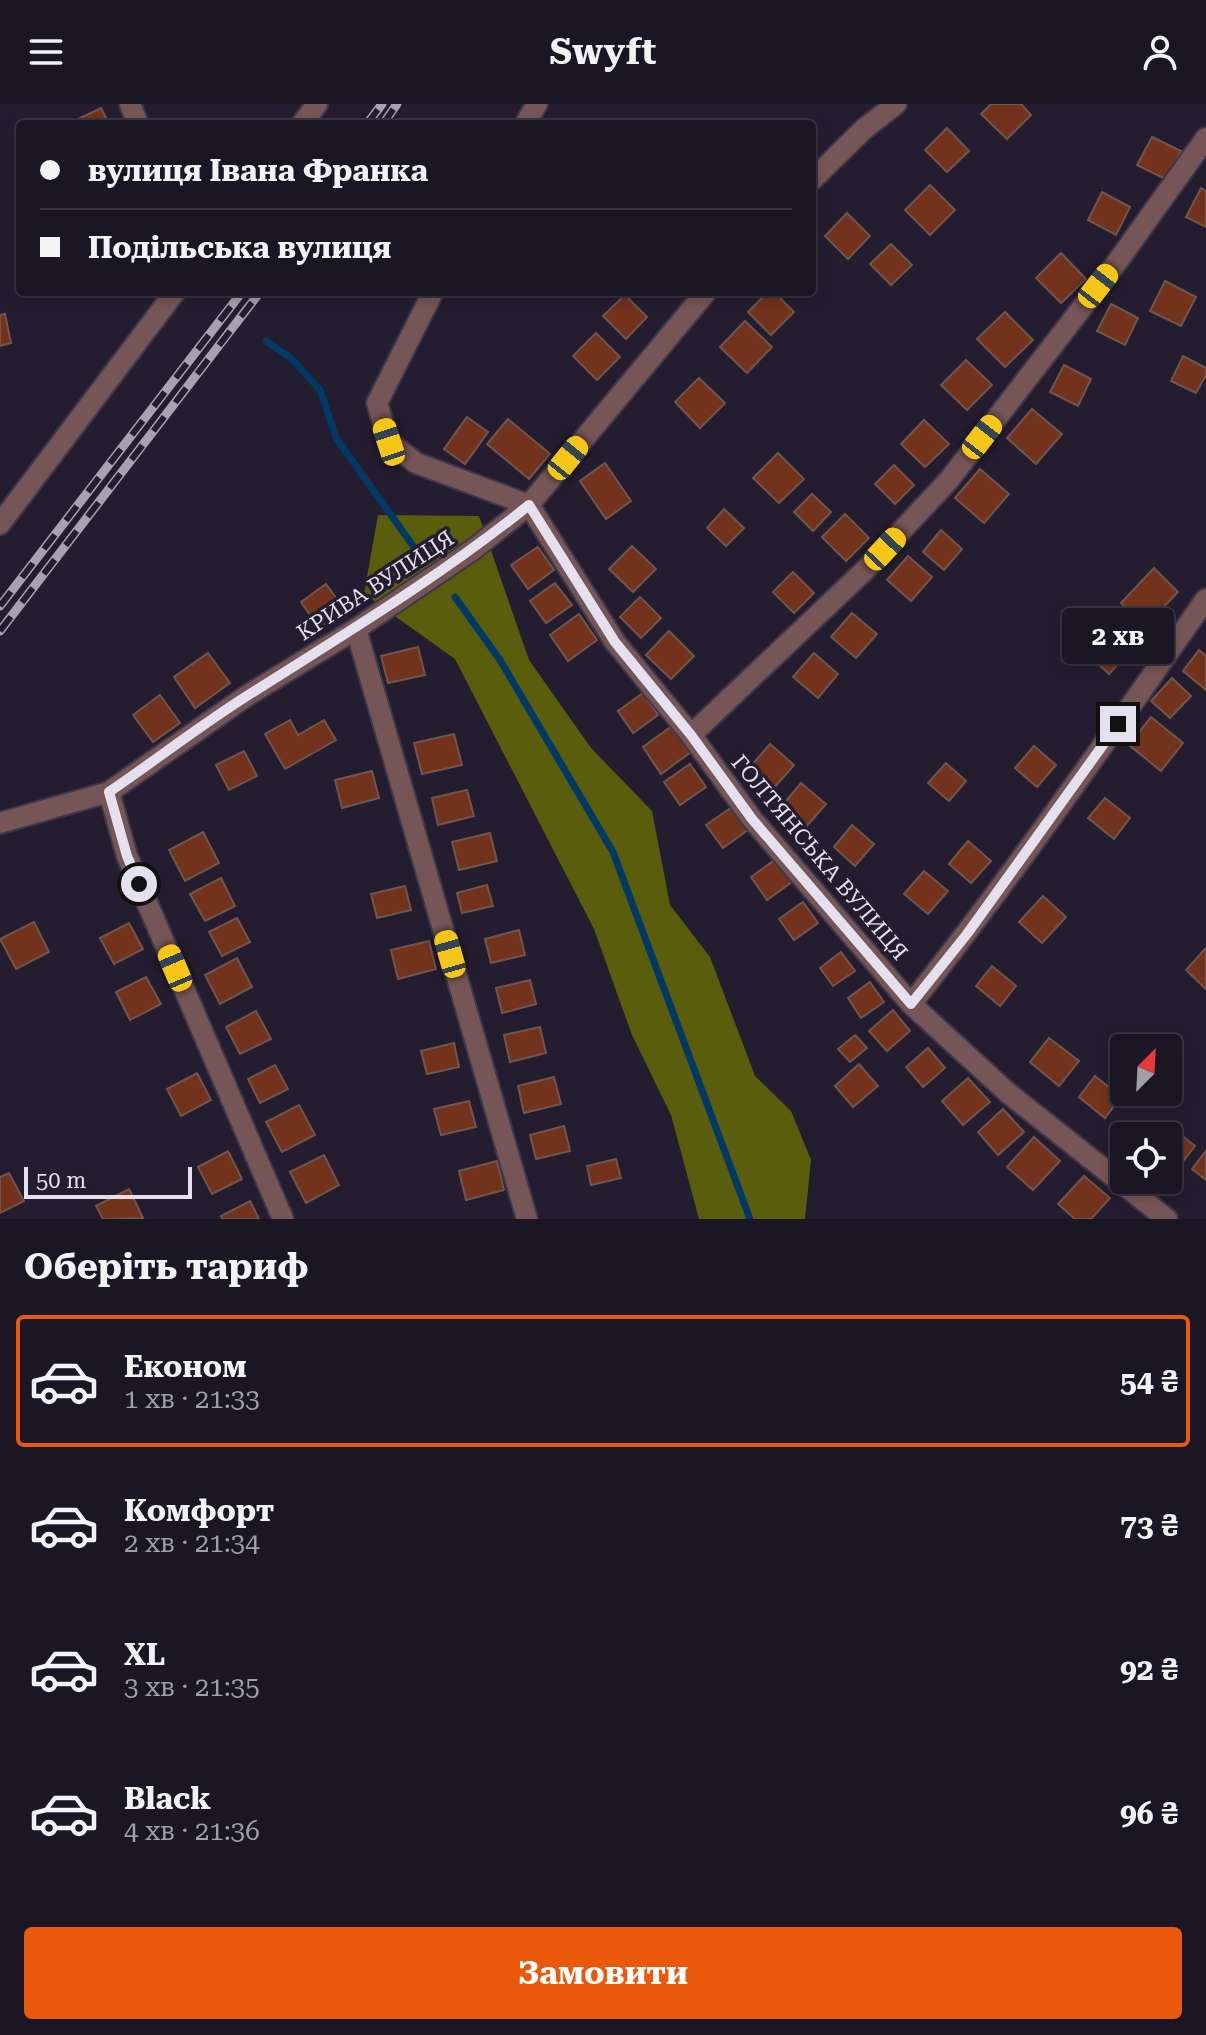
<!DOCTYPE html>
<html lang="uk">
<head>
<meta charset="utf-8">
<style>
	:root { --surface:#1b1624; --page:#282331; --text:#f1f3f6; --muted:#a09fa6; --line:#393541; --accent:#ea580c }
	body { margin:0; font-family:"Roboto Serif",serif; background:var(--page); color:var(--text); height:100vh; display:flex; flex-direction:column; font-size:30px; white-space:nowrap }
	* { box-sizing:border-box; margin:0 }
	p { font-size:26px; color:var(--muted) }
	.icon { flex:none; width:44px; height:44px; fill:none; stroke:currentColor; stroke-width:2; stroke-linecap:round; stroke-linejoin:round }
	.map { position:relative; height:1115px; overflow:hidden }
	.panel { display:flex; flex-direction:column; background:var(--surface); flex:1 }
	.panel>* { flex:none }
	.top-card { position:absolute; left:16px; top:16px; width:800px; height:176px; border-radius:8px; box-shadow:0 4px 12px #0003,0 0 0 2px var(--line); display:grid; align-content:center; height:176px; padding:0 24px; background:var(--surface) }
	.needle { width:52px; rotate:24deg }
	.fabs { position:absolute; left:1110px; top:930px; display:grid; gap:16px }
	.fabs a { display:grid; place-items:center; width:72px; height:72px; border-radius:8px; background:var(--surface); box-shadow:0 4px 12px #0003,0 0 0 2px var(--line); font-size:40px }
	.scale { position:absolute; left:24px; bottom:20px; width:168px; box-sizing:border-box; padding-left:8px; border:4px solid #e4e0ed; border-top:0; font-size:22px; line-height:28px; white-space:nowrap; color:#e4e0ed; -webkit-text-stroke:6px #241d30; paint-order:stroke }
	.end { position:absolute; width:36px; height:36px; margin:-18px; border:10px solid #e4e0ed; background:#111; box-shadow:0 0 0 4px #111 }
	.from { border-radius:50% }
	.bubble { position:absolute; height:56px; border-radius:8px; background:var(--surface); box-shadow:0 4px 12px #0003,0 0 0 2px var(--line); font-size:26px; font-weight:700; line-height:56px; text-align:center }
	.car { position:absolute; width:24px; height:48px; margin:-24px -12px; border-radius:10px; box-shadow:0 0 6px 2px #0007; background:linear-gradient(#f5c518 24%,#345 0 40%,#f5c518 0 76%,#345 0 86%,#f5c518 0) }
	.top-card b { display:flex; align-items:center; gap:28px; height:76px; font-size:30px }
	.top-card b+b { border-top:2px solid var(--line) }
	.top-card i { width:20px; height:20px; background:var(--text) }
	ul { padding:0; list-style:none }
	li { display:flex; align-items:center; gap:24px; height:132px; margin:0 16px 12px; padding:0 8px; border:4px solid transparent; border-radius:8px }
	li div { flex:1 }
	li b { display:block; font-size:30px }
	li em { font-style:normal; font-weight:700 }
	li.selected { border-color:var(--accent) }
	li>.icon { width:72px; height:72px; stroke-width:1.5 }
	h2 { padding:0 24px; font-size:36px; line-height:96px }
	.button { display:flex; gap:16px; margin-top:auto; padding:16px 24px }
	.button a { flex:1; height:92px; border-radius:8px; background:var(--accent); color:#fff; font-size:32px; font-weight:700; line-height:92px; text-align:center }
	header { display:flex; justify-content:space-between; align-items:center; height:104px; padding:0 24px; background:var(--surface); font-size:36px; font-weight:700 }
	.map>svg:first-child { display:block }
	.forest { fill:#5a5d0c }
	.lines { fill:none; stroke-linecap:round; stroke-linejoin:round }
	.stream { stroke:#003866; stroke-width:7 }
	.building { fill:#72321b; stroke:#70564d; stroke-width:2 }
	.minor-casing { stroke:#3f384a; stroke-width:24 }
	.minor { stroke:#765556; stroke-width:20 }
	.rail-casing { stroke:#a7a2b1; stroke-width:9 }
	.rail { stroke:#241d30; stroke-width:6; stroke-dasharray:18; stroke-linecap:butt }
	.route { stroke:#e4e0ed; stroke-width:10 }
	.labels { text-anchor:middle; stroke-width:7; stroke-linejoin:round; paint-order:stroke }
	.street-label { font-size:22px; fill:#e4e0ed; stroke:#241d30 }
</style>
</head>
<body>
<header><svg class="icon" aria-label="menu" viewBox="0 0 24 24"><path d="M4 6h16M4 12h16M4 18h16"/></svg>Swyft<svg class="icon" aria-label="person" viewBox="0 0 24 24"><circle cx="12" cy="8" r="4"/><path d="M4 21q1-7 8-7t8 7"/></svg></header>
<div class="map">
<svg width="1206" height="1115" viewBox="0 0 1206 1115">
	<rect width="100%" height="100%" fill="#241d30"/>
	<polygon class="forest" points="378,411 479,412 529,556 591,644 652,707 670,801 710,853 755,972 791,1007 811,1056 805,1115 699,1115 671,1011 632,931 594,825 455,555 364,490"/>
	<g class="lines">
		<g class="stream">
			<polyline points="266,237 291,254 320,286 336,334 421,453"/>
			<polyline points="455,493 500,556 613,748 750,1115"/>
		</g>
	</g>
	<g class="building">
		<polygon points="991,0 1021,0 1031,11 1007,35 981,10"/>
		<polygon points="101,4 109,20 70,20 70,19"/>
		<polygon points="947,24 969,47 947,68 925,46"/>
		<polygon points="1152,33 1181,47 1167,76 1137,61"/>
		<polygon points="930,81 955,106 930,131 905,106"/>
		<polygon points="1201,84 1206,87 1206,123 1186,113"/>
		<polygon points="1102,88 1130,103 1116,131 1088,116"/>
		<polygon points="847,109 870,132 848,155 825,132"/>
		<polygon points="891,140 912,161 891,181 870,160"/>
		<polygon points="1061,149 1086,175 1061,199 1036,174"/>
		<polygon points="1165,177 1196,193 1181,222 1150,207"/>
		<polygon points="768,188 774,188 794,208 771,231 748,208"/>
		<polygon points="625,191 647,213 626,235 603,212"/>
		<polygon points="1111,200 1138,214 1125,241 1097,227"/>
		<polygon points="1005,208 1033,236 1005,263 977,235"/>
		<polygon points="5,210 11,239 0,242 0,211"/>
		<polygon points="745,217 772,243 747,269 720,243"/>
		<polygon points="596,229 620,253 597,276 573,252"/>
		<polygon points="1183,252 1206,264 1206,271 1196,289 1171,277"/>
		<polygon points="966,256 992,281 967,306 941,281"/>
		<polygon points="1064,261 1091,275 1078,302 1050,288"/>
		<polygon points="699,274 725,299 700,324 675,298"/>
		<polygon points="1032,305 1062,330 1036,360 1007,334"/>
		<polygon points="467,313 488,328 465,360 444,345"/>
		<polygon points="508,315 550,350 529,375 487,340"/>
		<polygon points="924,316 949,340 925,363 901,340"/>
		<polygon points="778,349 804,375 779,399 753,374"/>
		<polygon points="605,359 631,397 606,415 580,377"/>
		<polygon points="894,361 914,381 895,400 875,380"/>
		<polygon points="980,365 1009,390 984,419 955,394"/>
		<polygon points="812,390 831,408 813,427 794,408"/>
		<polygon points="724,405 744,424 726,442 707,424"/>
		<polygon points="845,410 869,434 846,457 822,433"/>
		<polygon points="941,426 962,445 944,466 923,448"/>
		<polygon points="632,442 656,465 633,488 609,465"/>
		<polygon points="538,443 554,466 528,485 511,461"/>
		<polygon points="908,452 932,473 911,497 887,476"/>
		<polygon points="1154,464 1178,488 1145,522 1121,499"/>
		<polygon points="793,468 814,489 794,509 773,488"/>
		<polygon points="555,479 572,501 546,519 530,497"/>
		<polygon points="326,480 345,506 319,524 301,498"/>
		<polygon points="640,493 661,514 641,534 620,513"/>
		<polygon points="852,509 877,530 856,554 831,533"/>
		<polygon points="579,510 597,536 568,557 550,531"/>
		<polygon points="1105,515 1135,541 1109,570 1080,544"/>
		<polygon points="669,527 694,552 671,575 646,551"/>
		<polygon points="418,543 425,571 388,579 381,552"/>
		<polygon points="1199,546 1206,552 1206,586 1183,567"/>
		<polygon points="208,549 230,579 195,604 174,573"/>
		<polygon points="814,549 838,570 818,594 793,573"/>
		<polygon points="1172,574 1191,592 1170,614 1151,597"/>
		<polygon points="643,589 658,611 633,629 618,607"/>
		<polygon points="160,591 180,619 153,638 133,611"/>
		<polygon points="1151,613 1183,639 1161,667 1129,641"/>
		<polygon points="290,616 298,631 324,616 336,636 285,665 265,630"/>
		<polygon points="672,622 691,648 661,670 643,643"/>
		<polygon points="454,630 462,661 422,670 414,639"/>
		<polygon points="770,640 794,661 774,684 750,663"/>
		<polygon points="1034,642 1056,661 1037,683 1015,664"/>
		<polygon points="244,647 257,672 229,686 216,661"/>
		<polygon points="946,659 966,677 949,697 928,679"/>
		<polygon points="690,660 706,683 680,701 664,678"/>
		<polygon points="372,667 379,694 342,704 335,676"/>
		<polygon points="801,679 826,700 805,724 781,703"/>
		<polygon points="467,686 474,712 438,721 432,694"/>
		<polygon points="1105,694 1130,714 1114,735 1088,714"/>
		<polygon points="732,703 749,725 723,744 706,721"/>
		<polygon points="852,721 874,740 855,762 834,743"/>
		<polygon points="203,728 219,759 185,777 169,746"/>
		<polygon points="490,729 497,757 459,766 452,738"/>
		<polygon points="968,737 991,757 971,779 949,760"/>
		<polygon points="776,755 792,778 767,796 751,773"/>
		<polygon points="924,767 948,787 928,810 904,790"/>
		<polygon points="221,774 235,802 205,817 190,790"/>
		<polygon points="487,781 493,802 462,809 457,789"/>
		<polygon points="405,782 411,806 377,814 371,790"/>
		<polygon points="1043,792 1066,813 1042,839 1019,818"/>
		<polygon points="803,798 818,819 794,836 779,815"/>
		<polygon points="237,814 250,838 222,852 209,828"/>
		<polygon points="34,818 49,848 16,865 0,835"/>
		<polygon points="129,819 143,845 114,860 100,834"/>
		<polygon points="519,826 525,851 491,859 485,835"/>
		<polygon points="429,837 436,865 398,875 391,846"/>
		<polygon points="1206,844 1206,885 1186,866"/>
		<polygon points="841,848 855,867 833,882 820,864"/>
		<polygon points="237,854 252,883 220,900 205,871"/>
		<polygon points="992,862 1016,882 1000,902 976,882"/>
		<polygon points="146,873 161,900 130,916 116,888"/>
		<polygon points="530,876 536,900 502,909 496,884"/>
		<polygon points="870,878 884,898 861,914 848,894"/>
		<polygon points="893,906 910,927 887,947 869,927"/>
		<polygon points="256,907 271,935 240,950 226,923"/>
		<polygon points="540,923 546,949 510,958 504,931"/>
		<polygon points="855,931 867,944 850,958 838,945"/>
		<polygon points="1049,934 1079,957 1059,982 1030,958"/>
		<polygon points="454,939 459,963 427,970 421,947"/>
		<polygon points="928,944 945,964 923,983 906,963"/>
		<polygon points="859,960 878,982 853,1003 835,982"/>
		<polygon points="275,961 288,985 260,999 248,975"/>
		<polygon points="197,969 211,996 181,1012 167,985"/>
		<polygon points="1095,972 1121,993 1105,1014 1079,993"/>
		<polygon points="554,973 561,1000 524,1009 518,982"/>
		<polygon points="968,974 990,998 963,1021 942,997"/>
		<polygon points="469,997 476,1023 441,1031 434,1005"/>
		<polygon points="299,1001 315,1031 282,1048 266,1018"/>
		<polygon points="1003,1005 1024,1028 998,1051 978,1028"/>
		<polygon points="1163,1017 1195,1042 1174,1069 1168,1064 1168,1032 1151,1032"/>
		<polygon points="564,1022 570,1047 536,1055 530,1031"/>
		<polygon points="1034,1033 1060,1057 1033,1086 1007,1063"/>
		<polygon points="228,1047 242,1075 212,1090 198,1063"/>
		<polygon points="1206,1047 1206,1076 1192,1065"/>
		<polygon points="324,1051 339,1081 306,1099 290,1068"/>
		<polygon points="616,1055 621,1074 591,1081 587,1062"/>
		<polygon points="497,1057 504,1086 466,1096 459,1067"/>
		<polygon points="9,1069 24,1097 0,1109 0,1073"/>
		<polygon points="1084,1072 1110,1094 1091,1115 1075,1115 1058,1100"/>
		<polygon points="129,1085 143,1114 103,1115 96,1102"/>
		<polygon points="250,1097 259,1115 222,1115 221,1112"/>
	</g>
	<g class="lines">
		<defs>
			<g id="minor">
				<polyline points="130,0 138,20"/>
				<polyline points="302,20 317,0"/>
				<polyline points="525,20 537,0"/>
				<polyline points="812,76 864,25 896,0"/>
				<polyline points="433,188 377,299 389,338 416,359 529,401 615,538 691,631 752,715 911,900 1008,989 1167,1115"/>
				<polyline points="0,420 175,188"/>
				<polyline points="356,525 527,1115"/>
				<polyline points="691,631 864,467 949,376 1115,161 1206,34"/>
				<polyline points="109,688 127,752 283,1115"/>
				<polyline points="0,719 109,688 248,591 356,525 474,445 529,401 706,188"/>
				<path d="M911,900c104,-131 199,-269 295,-405"/>
			</g>
		</defs>
		<use href="#minor" class="minor-casing"/>
		<use href="#minor" class="minor"/>
		<defs>
			<g id="rail">
				<polyline points="367,20 382,0"/>
				<polyline points="383,20 397,0"/>
				<polyline points="0,502 242,188"/>
				<polyline points="0,527 260,188"/>
			</g>
		</defs>
		<use href="#rail" class="rail-casing"/>
		<use href="#rail" class="rail"/>
	</g>
	<g class="lines">
		<path class="route" d="M139,780l-12,-28 -18,-64c47,-32 93,-68 141,-98 96,-61 191,-118 279,-189l86,137 76,93 61,84 159,185 56,-70 151,-210"/>
	</g>
	<g class="labels">
		<g class="street-label">
			<text transform="translate(375 481) rotate(-33)" y="8">КРИВА ВУЛИЦЯ</text>
			<text transform="translate(820 753) rotate(50)" y="8">ГОЛТЯНСЬКА ВУЛИЦЯ</text>
		</g>
	</g>
</svg>
<div class="fabs">
<a><svg class="needle" viewBox="-14 -14 28 28"><path d="M0-13l5 13h-10z" fill="#e53935"/><path d="M0 13l5-13h-10z" fill="#a09fa6"/></svg></a>
<a><svg class="icon" aria-label="locate" viewBox="0 0 24 24"><circle cx="12" cy="12" r="6"/><path d="M12 2v4M12 18v4M2 12h4M18 12h4"/></svg></a>
</div>
<div class="scale">50 m</div>
<i class="end from" style="left:139px;top:780px"></i>
<i class="end" style="left:1118px;top:620px"></i>
<div class="bubble" style="left:1062px;top:504px;width:112px">2 хв</div>
<i class="car" style="left:1098px;top:182px;rotate:38deg"></i>
<i class="car" style="left:982px;top:333px;rotate:38deg"></i>
<i class="car" style="left:389px;top:338px;rotate:342deg"></i>
<i class="car" style="left:568px;top:354px;rotate:39deg"></i>
<i class="car" style="left:885px;top:445px;rotate:43deg"></i>
<i class="car" style="left:450px;top:850px;rotate:344deg"></i>
<i class="car" style="left:175px;top:864px;rotate:337deg"></i>
<div class="top-card">
<b><i class="from"></i>вулиця Івана Франка</b>
<b><i></i>Подільська вулиця</b>
</div>
</div>
<section class="panel">
<h2>Оберіть тариф</h2>
<ul>
<li class="selected"><svg class="icon" aria-label="car" viewBox="0 0 24 24"><path d="M5 17H2v-5l4-1 3-4h7l3 4 3 1v5h-3M9 17h6M6 11h13"/><circle cx="7" cy="17" r="2"/><circle cx="17" cy="17" r="2"/></svg><div><b>Економ</b><p>1 хв · 21:33</p></div><em>54 ₴</em></li>
<li><svg class="icon" aria-label="car" viewBox="0 0 24 24"><path d="M5 17H2v-5l4-1 3-4h7l3 4 3 1v5h-3M9 17h6M6 11h13"/><circle cx="7" cy="17" r="2"/><circle cx="17" cy="17" r="2"/></svg><div><b>Комфорт</b><p>2 хв · 21:34</p></div><em>73 ₴</em></li>
<li><svg class="icon" aria-label="car" viewBox="0 0 24 24"><path d="M5 17H2v-5l4-1 3-4h7l3 4 3 1v5h-3M9 17h6M6 11h13"/><circle cx="7" cy="17" r="2"/><circle cx="17" cy="17" r="2"/></svg><div><b>XL</b><p>3 хв · 21:35</p></div><em>92 ₴</em></li>
<li><svg class="icon" aria-label="car" viewBox="0 0 24 24"><path d="M5 17H2v-5l4-1 3-4h7l3 4 3 1v5h-3M9 17h6M6 11h13"/><circle cx="7" cy="17" r="2"/><circle cx="17" cy="17" r="2"/></svg><div><b>Black</b><p>4 хв · 21:36</p></div><em>96 ₴</em></li>
</ul>
<div class="button"><a>Замовити</a></div>
</section>
</body>
</html>
